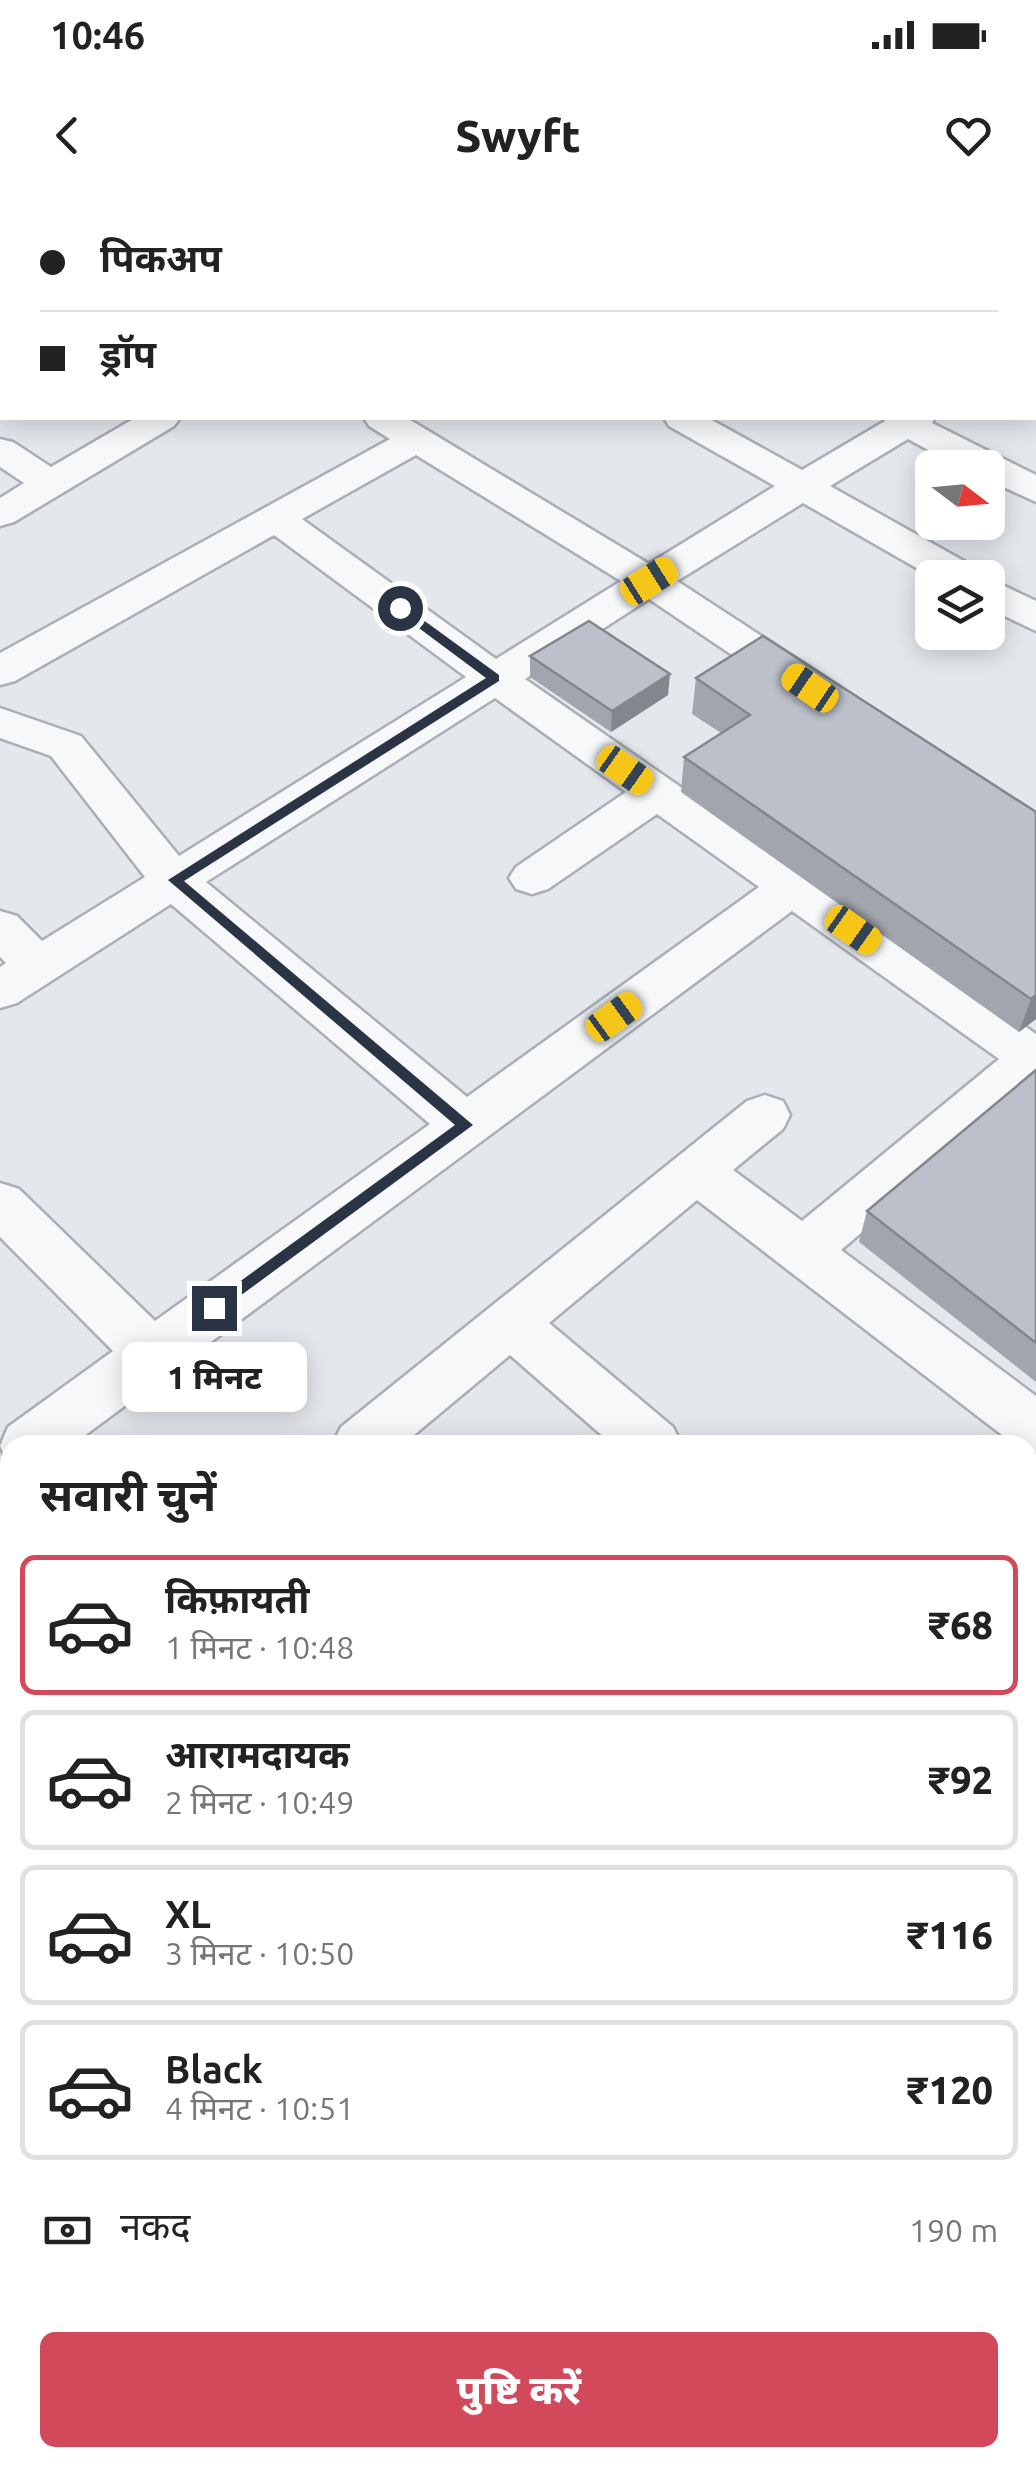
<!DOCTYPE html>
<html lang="hi">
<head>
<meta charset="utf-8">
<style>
	:root { --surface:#fff; --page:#f2f2f2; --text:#222; --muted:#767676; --line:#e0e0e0; --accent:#d1495b }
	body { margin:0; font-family:Ubuntu,"Noto Sans Devanagari",sans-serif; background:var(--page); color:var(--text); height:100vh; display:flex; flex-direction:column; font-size:38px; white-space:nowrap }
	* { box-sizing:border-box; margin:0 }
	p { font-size:32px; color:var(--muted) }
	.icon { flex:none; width:55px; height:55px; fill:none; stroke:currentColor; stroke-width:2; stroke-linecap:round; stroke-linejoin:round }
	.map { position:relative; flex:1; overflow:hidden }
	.panel { position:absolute; left:0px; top:1235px; width:1038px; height:1032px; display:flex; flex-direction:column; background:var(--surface); border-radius:30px 30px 0 0; box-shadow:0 5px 25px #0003 }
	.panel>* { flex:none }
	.guide { position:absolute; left:0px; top:0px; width:1038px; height:220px; box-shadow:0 5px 25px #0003; display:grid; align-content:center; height:220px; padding:0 40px; background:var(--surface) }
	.needle { width:65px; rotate:106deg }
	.buttons { position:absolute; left:915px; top:250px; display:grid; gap:20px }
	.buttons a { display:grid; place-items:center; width:90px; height:90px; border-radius:15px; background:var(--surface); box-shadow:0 5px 25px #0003; font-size:50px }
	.end { position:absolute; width:45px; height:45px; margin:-22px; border:12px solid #2b3445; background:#fff; box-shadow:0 0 0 5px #fff }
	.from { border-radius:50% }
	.bubble { position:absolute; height:70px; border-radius:15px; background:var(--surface); box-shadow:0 5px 25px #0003; font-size:32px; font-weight:800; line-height:70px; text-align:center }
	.car { position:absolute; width:30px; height:60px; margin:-30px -15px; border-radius:12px; box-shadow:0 0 8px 2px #0007; background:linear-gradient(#f5c518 24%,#345 0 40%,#f5c518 0 76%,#345 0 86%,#f5c518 0) }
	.guide b { display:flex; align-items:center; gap:35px; height:95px; font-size:38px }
	.guide b+b { border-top:2px solid var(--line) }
	.guide i { width:25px; height:25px; background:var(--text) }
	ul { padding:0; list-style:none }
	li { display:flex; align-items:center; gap:30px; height:140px; margin:0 20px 15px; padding:0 20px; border:5px solid var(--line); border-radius:15px }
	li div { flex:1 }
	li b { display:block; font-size:38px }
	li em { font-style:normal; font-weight:800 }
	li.current { border-color:var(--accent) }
	li>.icon { width:90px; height:90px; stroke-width:1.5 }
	h2 { padding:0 40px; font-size:45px; line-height:120px }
	.pay { display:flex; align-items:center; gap:25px; height:110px; padding:0 40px; font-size:38px }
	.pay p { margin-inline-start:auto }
	.button { display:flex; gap:20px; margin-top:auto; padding:20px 40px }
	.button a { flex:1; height:115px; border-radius:15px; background:var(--accent); color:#fff; font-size:40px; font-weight:800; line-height:115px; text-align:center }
	.status { display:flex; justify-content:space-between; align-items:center; height:70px; padding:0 50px; background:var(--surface); direction:ltr }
	.status svg { height:28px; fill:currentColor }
	header { display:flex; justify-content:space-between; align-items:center; height:130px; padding:0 40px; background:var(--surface); font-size:45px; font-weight:800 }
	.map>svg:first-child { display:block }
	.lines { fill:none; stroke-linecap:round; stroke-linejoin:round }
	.minor-casing { stroke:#a9aeb7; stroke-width:5 }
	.minor { fill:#f7f8fa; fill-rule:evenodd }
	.wall { fill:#a1a5ae }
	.shaded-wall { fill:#83868d }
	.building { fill:#bbc0ca; stroke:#83868d; stroke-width:2.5 }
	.route { fill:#2b3445 }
</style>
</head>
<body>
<div class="status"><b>10:46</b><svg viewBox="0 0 49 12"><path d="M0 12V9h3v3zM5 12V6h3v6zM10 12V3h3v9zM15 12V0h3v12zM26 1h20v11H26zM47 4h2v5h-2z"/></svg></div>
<header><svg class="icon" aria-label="back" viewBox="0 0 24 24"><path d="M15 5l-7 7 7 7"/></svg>Swyft<svg class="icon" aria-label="heart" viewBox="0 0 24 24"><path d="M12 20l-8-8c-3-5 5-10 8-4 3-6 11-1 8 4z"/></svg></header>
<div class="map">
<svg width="1036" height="2267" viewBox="0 0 1036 2267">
	<rect width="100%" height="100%" fill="#e4e7ec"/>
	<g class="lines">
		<defs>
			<g id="minor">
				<polygon points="823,0 873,0 875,2 824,2"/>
				<polygon points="2,5 2,27 0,28 0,6"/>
				<rect x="1035" y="15" width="1" height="20"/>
				<polygon points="1036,135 1036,158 1035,158 1035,136"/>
				<polygon points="135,218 180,218 174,226 14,322 0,326 0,298 24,283 0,267 0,239 13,242 51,267"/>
				<path d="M364,218h43l242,146 126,-78 -106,-60 -5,-8h44l94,52 83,-49 -2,-3h52l-3,5 104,52v27l-48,-22v-12h-26l-54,-29 -78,47 148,83 6,9h-50l-131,-75 -126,78 149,97 6,10 -6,10 -15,4 -15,-4 -147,-99 -124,80 511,355v50l-195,166 195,146v57l-8,-3v-5h-13l-318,-245 -148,123 124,104 9,18h-69l-103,-90 -108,90h-70l9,-18 406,-326 18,-6 18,6 7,14 -7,14 -50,41 69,51 197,-162 -207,-148 -720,534h-62l-2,18 -8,-17 8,-19 105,-76 -113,-114v-54l19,6 136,132 275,-197 -259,-220 -154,99 -17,5v-41l6,-4 -6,-6v-46l17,5 25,25 103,-64 -94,-121 -51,-18v-30l81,28 98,120 287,-179 -192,-142 -259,146 -15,4v-32l390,-214 -21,-13zM416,255l205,126 -125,78 -194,-140zM495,498l131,94 -110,75 -7,11 7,11 16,5 16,-5 109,-75 102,73 -292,210 -261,-215z"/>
				<polygon points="988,378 1036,401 1036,431 988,408"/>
				<polygon points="0,1367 10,1371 10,1432 0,1428"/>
				<polygon points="1028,1535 1036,1539 1036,1605 1028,1601"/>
				<polygon points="10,1610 10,1678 0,1682 0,1614"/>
				<polygon points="10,1971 10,2048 0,2052 0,1975"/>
				<polygon points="1036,2018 1036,2096 1028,2100 1028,2021"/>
				<polygon points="236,2258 319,2258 316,2267 232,2267"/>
				<polygon points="579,2258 659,2258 663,2267 582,2267"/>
				<polygon points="806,2258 887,2258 884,2267 802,2267"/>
			</g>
		</defs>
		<use href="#minor" class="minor-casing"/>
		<use href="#minor" class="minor"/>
	</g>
	<g class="wall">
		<polygon points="530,456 668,495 611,532 530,477"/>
		<polygon points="696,478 1036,612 1036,819 1019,832 681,592 684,557 721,533 692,514"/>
		<polygon points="1036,870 1036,1182 859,1042 867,1011"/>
	</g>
	<g class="shaded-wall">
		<polygon points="670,474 668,495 611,532 612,511"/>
		<polygon points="1036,795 1036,819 1019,832 1031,799"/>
	</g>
	<g class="building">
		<polygon points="589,421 670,474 612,511 530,456"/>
		<polygon points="763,436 1036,612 1036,795 1031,799 684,557 750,515 696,478"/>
		<polygon points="1036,870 1036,1143 867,1011"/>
	</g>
	<polygon class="route" points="396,406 404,406 499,475 499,481 184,681 473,925 214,1115 209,1113 209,1104 455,925 168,680 486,478 396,411"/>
</svg>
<div class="buttons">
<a><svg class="needle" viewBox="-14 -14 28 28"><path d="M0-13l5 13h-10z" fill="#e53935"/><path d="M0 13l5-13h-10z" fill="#767676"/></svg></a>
<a><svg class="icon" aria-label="layers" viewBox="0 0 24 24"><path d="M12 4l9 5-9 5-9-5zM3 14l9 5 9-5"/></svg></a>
</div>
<i class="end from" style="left:400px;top:408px"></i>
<i class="end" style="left:214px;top:1108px"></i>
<div class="bubble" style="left:122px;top:1142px;width:185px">1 मिनट</div>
<i class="car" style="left:649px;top:381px;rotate:58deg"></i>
<i class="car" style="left:810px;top:488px;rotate:304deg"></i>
<i class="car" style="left:625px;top:570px;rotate:125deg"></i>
<i class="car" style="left:853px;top:730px;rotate:125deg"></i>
<i class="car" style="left:614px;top:817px;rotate:54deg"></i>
<div class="guide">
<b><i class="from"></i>पिकअप</b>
<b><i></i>ड्रॉप</b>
</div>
<section class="panel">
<h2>सवारी चुनें</h2>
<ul>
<li class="current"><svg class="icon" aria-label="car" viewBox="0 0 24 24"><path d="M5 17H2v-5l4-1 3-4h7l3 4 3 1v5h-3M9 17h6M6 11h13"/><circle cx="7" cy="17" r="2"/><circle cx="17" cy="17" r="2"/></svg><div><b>किफ़ायती</b><p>1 मिनट · 10:48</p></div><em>₹68</em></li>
<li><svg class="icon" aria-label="car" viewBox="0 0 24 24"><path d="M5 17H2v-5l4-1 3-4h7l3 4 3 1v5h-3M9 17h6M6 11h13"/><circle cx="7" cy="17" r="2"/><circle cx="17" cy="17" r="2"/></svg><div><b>आरामदायक</b><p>2 मिनट · 10:49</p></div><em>₹92</em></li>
<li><svg class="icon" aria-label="car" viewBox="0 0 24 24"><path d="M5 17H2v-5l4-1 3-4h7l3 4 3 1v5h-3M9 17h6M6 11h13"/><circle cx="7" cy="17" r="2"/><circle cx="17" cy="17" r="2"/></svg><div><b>XL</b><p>3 मिनट · 10:50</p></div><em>₹116</em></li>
<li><svg class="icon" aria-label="car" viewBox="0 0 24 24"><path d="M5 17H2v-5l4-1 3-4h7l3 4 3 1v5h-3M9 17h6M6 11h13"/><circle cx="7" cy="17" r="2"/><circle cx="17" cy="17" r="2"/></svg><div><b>Black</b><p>4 मिनट · 10:51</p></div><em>₹120</em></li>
</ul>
<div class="pay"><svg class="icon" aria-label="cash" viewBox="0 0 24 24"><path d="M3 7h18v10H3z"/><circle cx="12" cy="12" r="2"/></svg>नकद<p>190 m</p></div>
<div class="button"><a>पुष्टि करें</a></div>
</section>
</div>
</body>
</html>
